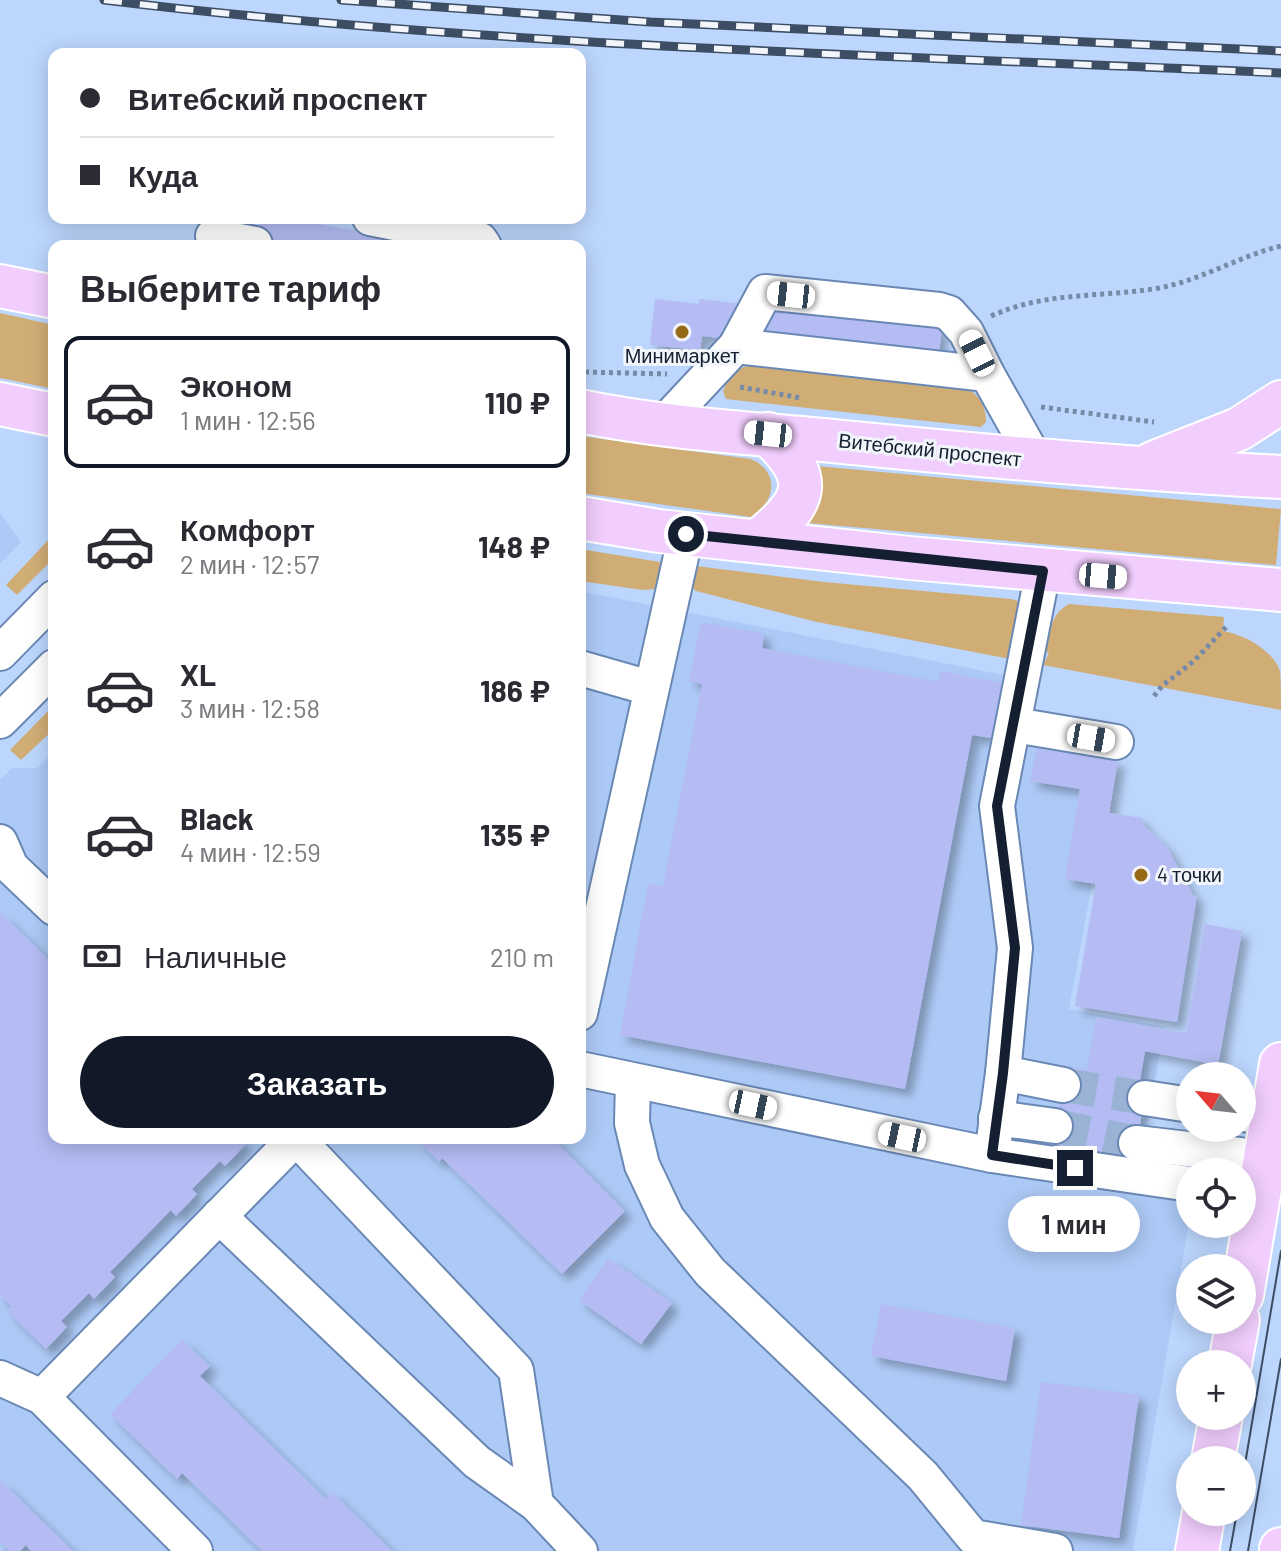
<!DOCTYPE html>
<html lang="ru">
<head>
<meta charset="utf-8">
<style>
	:root { --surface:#fff; --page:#f7f7f7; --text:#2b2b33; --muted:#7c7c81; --line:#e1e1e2; --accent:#111827 }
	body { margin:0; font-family:Barlow,sans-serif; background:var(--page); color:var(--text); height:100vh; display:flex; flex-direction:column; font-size:30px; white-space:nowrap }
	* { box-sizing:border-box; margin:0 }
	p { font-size:26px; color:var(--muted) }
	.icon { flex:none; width:44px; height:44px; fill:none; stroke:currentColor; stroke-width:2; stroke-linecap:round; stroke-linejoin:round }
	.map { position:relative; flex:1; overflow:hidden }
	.details { position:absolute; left:48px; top:240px; width:538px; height:904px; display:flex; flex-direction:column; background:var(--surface); border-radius:16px; box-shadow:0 4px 20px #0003 }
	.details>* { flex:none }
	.guide { position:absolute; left:48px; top:48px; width:538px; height:176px; border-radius:16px; box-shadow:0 4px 20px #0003; display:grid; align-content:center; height:176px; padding:0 32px; background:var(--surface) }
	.needle { width:52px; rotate:298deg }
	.controls { position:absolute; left:1176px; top:1062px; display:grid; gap:16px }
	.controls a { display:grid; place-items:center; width:80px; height:80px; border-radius:50%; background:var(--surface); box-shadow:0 4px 20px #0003; font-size:40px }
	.end { position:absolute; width:36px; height:36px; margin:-18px; border:10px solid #142031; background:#fff; box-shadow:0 0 0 4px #fff }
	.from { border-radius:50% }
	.bubble { position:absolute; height:56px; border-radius:28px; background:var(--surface); box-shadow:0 4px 20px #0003; font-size:26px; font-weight:700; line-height:56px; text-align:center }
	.car { position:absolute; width:24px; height:48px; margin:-24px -12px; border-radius:10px; box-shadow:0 0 6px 2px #0007; background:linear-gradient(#fff 24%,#345 0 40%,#fff 0 76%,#345 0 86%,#fff 0) }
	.guide b { display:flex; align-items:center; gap:28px; height:76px; font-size:30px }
	.guide b+b { border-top:2px solid var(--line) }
	.guide i { width:20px; height:20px; background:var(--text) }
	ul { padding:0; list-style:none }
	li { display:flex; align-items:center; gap:24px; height:132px; margin:0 16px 12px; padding:0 16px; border:4px solid transparent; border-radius:16px }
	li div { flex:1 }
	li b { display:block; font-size:30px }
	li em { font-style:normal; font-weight:700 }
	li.on { border-color:var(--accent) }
	li>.icon { width:72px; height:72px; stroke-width:1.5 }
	h2 { padding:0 32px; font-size:36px; line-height:96px }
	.pay { display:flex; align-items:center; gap:20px; height:88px; padding:0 32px; font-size:30px }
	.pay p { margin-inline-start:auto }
	.primary-button { display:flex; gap:16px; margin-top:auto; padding:16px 32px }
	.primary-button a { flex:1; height:92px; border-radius:48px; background:var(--accent); color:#fff; font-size:32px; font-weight:700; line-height:92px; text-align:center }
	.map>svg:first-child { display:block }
	.built { fill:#adcaf6 }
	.green { fill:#d1ad76 }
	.building { fill:#b4bcf3; filter:url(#shadow) }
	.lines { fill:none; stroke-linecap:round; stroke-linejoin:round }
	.minor-tunnel { stroke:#9ab2d4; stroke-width:34; stroke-dasharray:34 17; stroke-linecap:butt }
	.minor-casing { stroke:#6988b4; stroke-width:38 }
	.major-casing { stroke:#fff; stroke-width:46 }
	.path { stroke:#778ba9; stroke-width:5; stroke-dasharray:4 4; stroke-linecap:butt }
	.minor { stroke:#fff; stroke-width:34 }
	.major { stroke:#f1cefd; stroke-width:42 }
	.tram { stroke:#3d4d63; stroke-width:2 }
	.rail-casing { stroke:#3d4d63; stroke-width:9 }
	.rail { stroke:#f2f5fa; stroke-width:6; stroke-dasharray:18; stroke-linecap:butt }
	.route { stroke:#142031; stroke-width:10 }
	.poi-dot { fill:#956915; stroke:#f2f5fa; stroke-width:3 }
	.labels { text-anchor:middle; stroke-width:6; stroke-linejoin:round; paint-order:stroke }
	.poi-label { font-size:20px; fill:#142031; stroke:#f2f5fa }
	.street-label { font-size:20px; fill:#142031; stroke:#f2f5fa }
</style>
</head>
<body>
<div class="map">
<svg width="1281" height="1551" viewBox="0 0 1281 1551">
	<defs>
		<filter id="shadow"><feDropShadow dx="7" dy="7" stdDeviation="4" flood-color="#0004"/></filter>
	</defs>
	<rect width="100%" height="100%" fill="#bcd6fd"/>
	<g class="built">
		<polygon points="0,513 21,542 0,564"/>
		<polygon points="580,591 1009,676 1000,731 1116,753 1069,1009 1165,1027 1135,1186 1190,1195 1190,1217 1133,1551 0,1551 0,780 12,768 37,768 54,751 54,1138 580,1138"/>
	</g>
	<g class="green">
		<polygon points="0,313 54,325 54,389 0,378"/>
		<path d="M755,363l204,21c17,8 27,18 27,38l-5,5 -255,-28 -3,-8c7,-17 15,-23 32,-28z"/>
		<path d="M580,436l171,23c29,13 25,43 0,58l-171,-24z"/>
		<polygon points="817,466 1281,509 1276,565 808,523 822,485"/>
		<polygon points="54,534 54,558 17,595 6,585"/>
		<path d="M580,549l80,13c5,11 2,18 -6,27l-11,1 -63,-9z"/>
		<polygon points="696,566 824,582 1011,599 1021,602 1020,661 817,622 696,591 690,586 689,571"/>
		<path d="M1069,604l155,13 -1,14c20,3 50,19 57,40 1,11 1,27 1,39l-238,-45 6,-12 -3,-1c4,-19 4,-38 23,-48z"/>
		<polygon points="54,705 54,729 21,760 10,750"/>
	</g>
	<g class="building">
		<polygon points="260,218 287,218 405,240 404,246 255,246"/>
		<polygon points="655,299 699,304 699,299 942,326 938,362 702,336 700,350 650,345"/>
		<polygon points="701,622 764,634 762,648 938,682 940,671 1002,683 992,738 972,735 905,1089 620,1035 648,884 663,886 702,684 689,681"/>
		<polygon points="1037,746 1118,760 1109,813 1143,818 1142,824 1167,847 1193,895 1197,895 1177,1022 1075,1006 1096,884 1065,879 1080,789 1030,781"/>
		<polygon points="0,912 54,965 54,1138 240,1138 246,1144 225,1166 220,1161 192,1189 197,1194 176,1216 171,1210 110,1272 115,1277 94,1299 89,1293 61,1321 67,1327 46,1349 7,1311 12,1307 0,1295"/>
		<polygon points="1205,924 1242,931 1218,1065 1145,1051 1140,1080 1148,1081 1133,1161 1052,1146 1067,1066 1087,1070 1096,1017 1186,1033"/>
		<polygon points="416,1138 552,1138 625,1211 562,1274 442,1158 439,1162"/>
		<polygon points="608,1258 672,1303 641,1344 579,1300"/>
		<polygon points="881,1304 1015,1328 1006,1381 871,1356"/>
		<polygon points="182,1340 210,1366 200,1376 326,1499 332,1492 392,1551 262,1551 182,1473 177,1479 110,1414"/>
		<polygon points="1041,1382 1139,1395 1119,1538 1021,1525"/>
		<polygon points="0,1480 73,1551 31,1551 26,1545 20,1551 10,1551 0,1541"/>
	</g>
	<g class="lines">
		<g class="minor-tunnel">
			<polyline points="1063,1085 1145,1098"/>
			<polyline points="1055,1126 1136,1143"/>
		</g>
		<defs>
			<g id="minor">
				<polyline points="370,218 480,240 484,246"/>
				<polyline points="213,236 255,244"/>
				<polyline points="736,346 765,292 939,310 949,313 966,332 987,374 1036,461"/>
				<polyline points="664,423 736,346 987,374"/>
				<polyline points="0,653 54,598"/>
				<polyline points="580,668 650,688"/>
				<polyline points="0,721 54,667"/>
				<polyline points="1015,725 1116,742"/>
				<polyline points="0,842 11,867 54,908"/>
				<polyline points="580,1013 686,534"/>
				<polyline points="580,1069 992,1155 1190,1184"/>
				<polyline points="1003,1073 1063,1085"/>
				<polyline points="633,1081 632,1123 642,1165 667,1218 710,1272 923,1476 973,1537 1055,1551"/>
				<polyline points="1145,1098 1190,1105"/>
				<polyline points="1242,1114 1272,1118"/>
				<polyline points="996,1118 1055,1126"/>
				<polyline points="296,1138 516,1370 536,1504 580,1551"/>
				<polyline points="1136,1143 1265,1158"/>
				<polyline points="992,1155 1003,1073 1015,948 997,806 1043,571"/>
				<polyline points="219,1216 477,1462 536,1504"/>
				<polyline points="0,1378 42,1397 195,1551"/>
				<polyline points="42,1397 296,1138"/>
			</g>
			<g id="major">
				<polyline points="0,286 54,297"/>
				<polyline points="0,404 54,415"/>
				<path d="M580,411c82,17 169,22 253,30 149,15 298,28 448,36"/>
				<polyline points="1153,463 1239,429 1281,402"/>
				<polyline points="580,518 659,531 910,558 1281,590"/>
				<path d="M758,541c49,-39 59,-61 10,-107"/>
				<polyline points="1242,1295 1281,1064"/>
				<polyline points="1230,1364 1238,1320"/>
				<polyline points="1213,1460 1221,1416"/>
				<polyline points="1197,1551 1204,1512"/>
				<polyline points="1281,1551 1281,1549"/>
			</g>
		</defs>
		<use href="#minor" class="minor-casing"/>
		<use href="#major" class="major-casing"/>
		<g class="path">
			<path d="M991,316c56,-25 109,-18 168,-28 43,-8 80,-32 122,-42"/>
			<polyline points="585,372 667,374"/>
			<polyline points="740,387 801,398"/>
			<polyline points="1041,407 1154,422"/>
			<polyline points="1154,696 1162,686 1194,661 1228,625"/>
		</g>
		<use href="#minor" class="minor"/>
		<use href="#major" class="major"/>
		<g class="tram">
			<polyline points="1242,1482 1281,1251"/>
			<polyline points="1230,1551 1237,1512"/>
			<polyline points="1248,1551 1281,1359"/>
		</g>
		<defs>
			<g id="rail">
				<path d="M104,0c390,47 784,55 1177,73"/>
				<polyline points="341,0 650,22 1281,51"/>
			</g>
		</defs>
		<use href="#rail" class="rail-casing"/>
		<use href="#rail" class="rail"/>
	</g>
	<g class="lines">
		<polyline class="route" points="686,534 1043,571 997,806 1015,948 1003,1073 992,1155 1075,1168"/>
	</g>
	<g class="poi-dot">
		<circle cx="682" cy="332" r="8"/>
		<circle cx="1141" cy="875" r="8"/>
	</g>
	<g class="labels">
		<g class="poi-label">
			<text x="682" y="363">Минимаркет</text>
			<text x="1157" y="882" text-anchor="start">4 точки</text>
		</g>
		<g class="street-label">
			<text transform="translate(930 450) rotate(6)" y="7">Витебский проспект</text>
		</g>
	</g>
</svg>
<div class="controls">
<a><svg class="needle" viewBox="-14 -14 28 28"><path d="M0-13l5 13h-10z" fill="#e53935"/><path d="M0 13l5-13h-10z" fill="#7c7c81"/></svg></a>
<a><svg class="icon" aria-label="locate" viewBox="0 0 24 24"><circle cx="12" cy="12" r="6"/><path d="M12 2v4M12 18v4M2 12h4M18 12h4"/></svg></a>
<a><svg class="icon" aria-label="layers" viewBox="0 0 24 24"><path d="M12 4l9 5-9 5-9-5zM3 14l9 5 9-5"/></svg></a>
<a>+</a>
<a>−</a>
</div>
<i class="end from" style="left:686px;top:534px"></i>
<i class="end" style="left:1075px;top:1168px"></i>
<div class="bubble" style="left:1008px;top:1196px;width:132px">1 мин</div>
<i class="car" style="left:791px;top:295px;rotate:276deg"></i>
<i class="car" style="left:977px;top:353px;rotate:334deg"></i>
<i class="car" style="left:768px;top:434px;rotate:276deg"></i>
<i class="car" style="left:1103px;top:576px;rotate:95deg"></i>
<i class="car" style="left:1091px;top:738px;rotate:100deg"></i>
<i class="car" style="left:753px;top:1105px;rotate:102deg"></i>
<i class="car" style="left:902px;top:1137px;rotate:282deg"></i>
<div class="guide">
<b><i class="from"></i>Витебский проспект</b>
<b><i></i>Куда</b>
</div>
<section class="details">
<h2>Выберите тариф</h2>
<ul>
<li class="on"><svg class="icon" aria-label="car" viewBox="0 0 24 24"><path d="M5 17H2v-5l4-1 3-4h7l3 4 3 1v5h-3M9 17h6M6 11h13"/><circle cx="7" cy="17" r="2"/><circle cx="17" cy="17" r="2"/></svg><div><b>Эконом</b><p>1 мин · 12:56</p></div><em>110 ₽</em></li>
<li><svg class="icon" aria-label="car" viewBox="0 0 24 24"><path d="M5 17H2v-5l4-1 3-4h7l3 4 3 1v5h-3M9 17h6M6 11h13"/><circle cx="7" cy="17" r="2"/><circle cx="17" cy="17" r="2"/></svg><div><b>Комфорт</b><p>2 мин · 12:57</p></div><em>148 ₽</em></li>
<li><svg class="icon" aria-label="car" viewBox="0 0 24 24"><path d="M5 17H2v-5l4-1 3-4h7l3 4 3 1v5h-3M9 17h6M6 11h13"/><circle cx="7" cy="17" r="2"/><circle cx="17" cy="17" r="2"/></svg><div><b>XL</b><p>3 мин · 12:58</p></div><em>186 ₽</em></li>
<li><svg class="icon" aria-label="car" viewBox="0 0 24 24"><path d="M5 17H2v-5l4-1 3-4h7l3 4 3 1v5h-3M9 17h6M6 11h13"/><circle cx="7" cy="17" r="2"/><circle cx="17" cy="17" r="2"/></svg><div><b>Black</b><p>4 мин · 12:59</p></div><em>135 ₽</em></li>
</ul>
<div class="pay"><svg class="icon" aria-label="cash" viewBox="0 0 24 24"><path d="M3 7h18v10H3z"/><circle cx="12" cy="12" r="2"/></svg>Наличные<p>210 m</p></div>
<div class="primary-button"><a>Заказать</a></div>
</section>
</div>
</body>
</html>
